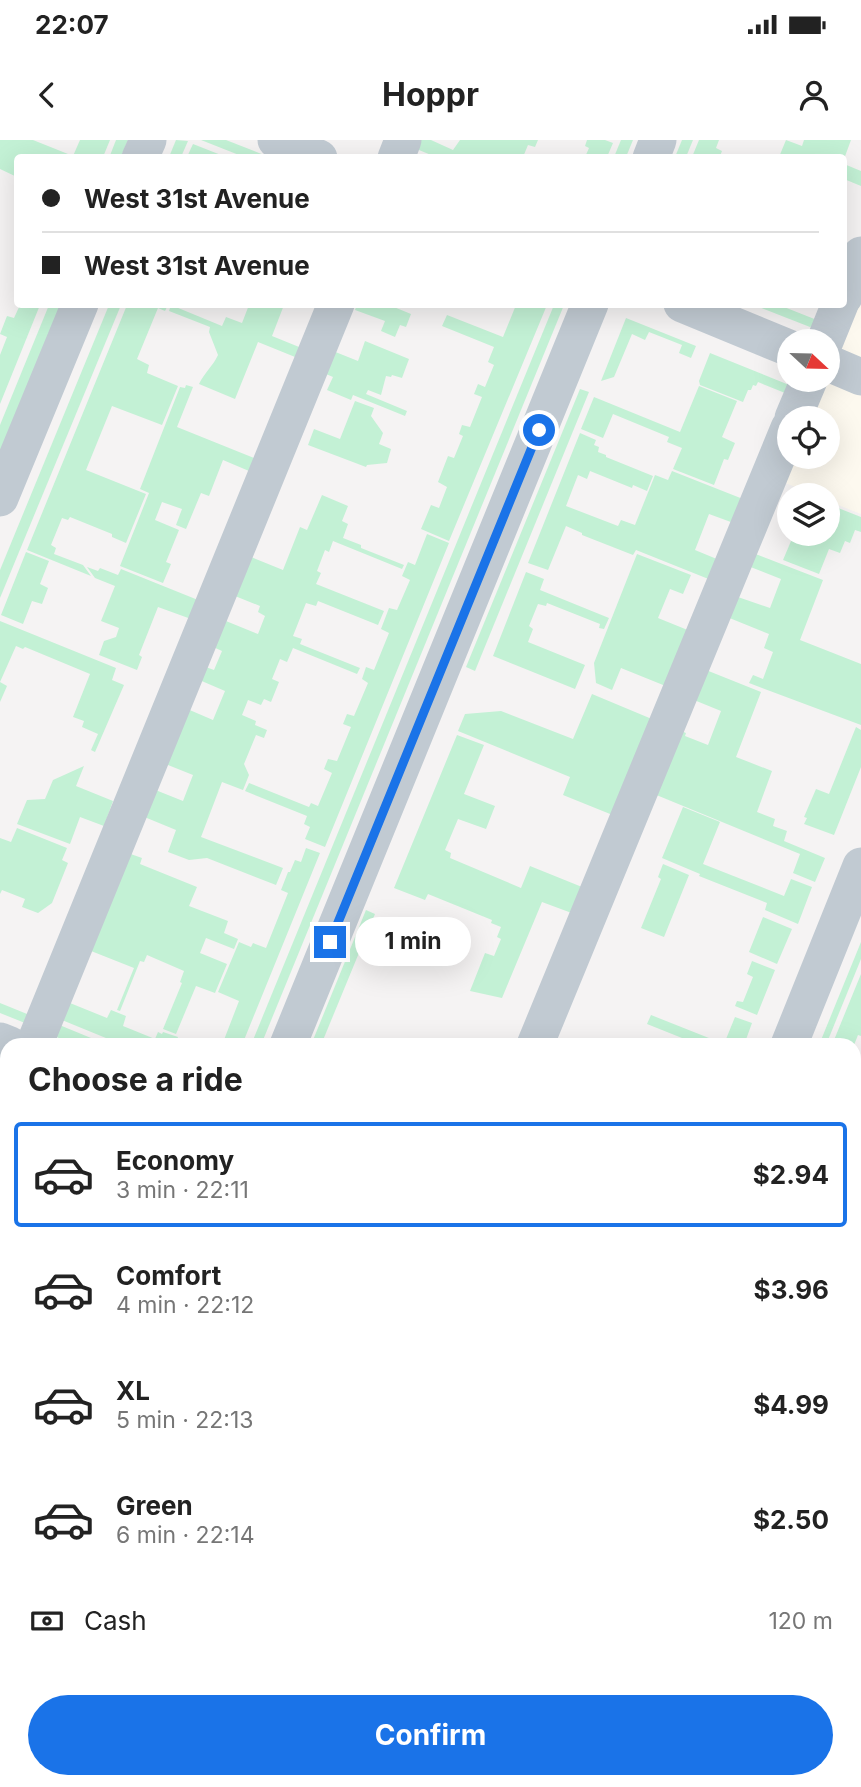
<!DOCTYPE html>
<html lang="en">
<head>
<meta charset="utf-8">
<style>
	:root { --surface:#fff; --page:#f2f2f2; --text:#222; --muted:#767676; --line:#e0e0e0; --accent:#1a73e8 }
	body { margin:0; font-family:Inter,sans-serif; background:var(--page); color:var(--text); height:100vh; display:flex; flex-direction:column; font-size:26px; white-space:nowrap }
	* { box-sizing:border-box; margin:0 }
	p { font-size:23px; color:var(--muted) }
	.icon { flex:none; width:38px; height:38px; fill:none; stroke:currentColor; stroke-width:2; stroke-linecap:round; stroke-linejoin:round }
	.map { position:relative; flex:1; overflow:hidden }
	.drawer { position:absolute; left:0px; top:898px; width:861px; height:751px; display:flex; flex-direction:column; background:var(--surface); border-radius:21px 21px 0 0; box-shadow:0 7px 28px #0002 }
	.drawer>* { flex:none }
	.banner { position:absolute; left:14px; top:14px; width:833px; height:154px; border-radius:7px; box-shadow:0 7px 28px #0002; display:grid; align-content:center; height:154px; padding:0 28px; background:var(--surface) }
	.needle { width:46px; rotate:112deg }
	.controls { position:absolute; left:777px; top:189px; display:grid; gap:14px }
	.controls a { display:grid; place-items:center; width:63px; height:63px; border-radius:50%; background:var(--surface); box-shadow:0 7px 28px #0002; font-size:35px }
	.end { position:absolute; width:32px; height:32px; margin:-16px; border:9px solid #1a73e8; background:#fff; box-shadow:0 0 0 4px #fff }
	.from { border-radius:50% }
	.bubble { position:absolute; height:49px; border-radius:24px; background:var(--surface); box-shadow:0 7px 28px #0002; font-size:23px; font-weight:700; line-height:49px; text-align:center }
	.banner b { display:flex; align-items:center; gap:24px; height:66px; font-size:26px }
	.banner b+b { border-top:2px solid var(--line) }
	.banner i { width:18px; height:18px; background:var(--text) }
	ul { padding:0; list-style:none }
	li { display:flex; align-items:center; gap:21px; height:105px; margin:0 14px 10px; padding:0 14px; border:4px solid transparent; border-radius:7px }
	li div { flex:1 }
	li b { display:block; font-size:26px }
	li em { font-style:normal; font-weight:700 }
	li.selected { border-color:var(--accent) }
	li>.icon { width:63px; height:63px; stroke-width:1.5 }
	h2 { padding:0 28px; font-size:32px; line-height:84px }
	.pay { display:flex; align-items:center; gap:18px; height:77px; padding:0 28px; font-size:26px }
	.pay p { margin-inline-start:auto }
	.primary-button { display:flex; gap:14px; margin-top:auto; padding:14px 28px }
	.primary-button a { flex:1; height:80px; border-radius:42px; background:var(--accent); color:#fff; font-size:28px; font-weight:700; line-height:80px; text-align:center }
	.status { display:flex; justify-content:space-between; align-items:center; height:49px; padding:0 35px; background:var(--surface); direction:ltr }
	.status svg { height:19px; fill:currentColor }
	header { display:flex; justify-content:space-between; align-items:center; height:91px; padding:0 28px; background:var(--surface); font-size:32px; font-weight:700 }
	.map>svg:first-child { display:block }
	.commercial { fill:#fdf9ef }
	.green { fill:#c3f1d5 }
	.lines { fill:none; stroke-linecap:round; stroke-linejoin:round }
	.minor { stroke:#c1cad2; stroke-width:37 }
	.major { stroke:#b3c2d1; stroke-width:38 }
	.route { stroke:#1a73e8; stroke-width:9 }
</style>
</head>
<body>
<div class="status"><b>22:07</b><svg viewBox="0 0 49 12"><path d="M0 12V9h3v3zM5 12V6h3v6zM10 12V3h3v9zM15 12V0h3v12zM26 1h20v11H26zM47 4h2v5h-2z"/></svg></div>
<header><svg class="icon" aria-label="back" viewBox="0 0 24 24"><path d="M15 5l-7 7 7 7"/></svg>Hoppr<svg class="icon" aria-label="person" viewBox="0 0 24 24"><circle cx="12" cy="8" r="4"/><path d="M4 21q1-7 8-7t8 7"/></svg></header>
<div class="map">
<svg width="861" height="1647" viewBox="0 0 861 1647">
	<rect width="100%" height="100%" fill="#f5f3f3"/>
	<polygon class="commercial" points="861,137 861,374 828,361 828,355 815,355 778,340 789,317 828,317 828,278 803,278"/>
	<g class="green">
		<polygon points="0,0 33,0 73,16 80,0 110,0 103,17 18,18 17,37 0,29"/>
		<polygon points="116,0 128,0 121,17 109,18"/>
		<polygon points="176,0 188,1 181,17 169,17"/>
		<polygon points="201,0 226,0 269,17 244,17"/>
		<polygon points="417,0 431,0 453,10 460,0 538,0 535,7 528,5 523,17 436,17 414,8"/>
		<polygon points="587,0 605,0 613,3 607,17 585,17 589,8 585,6"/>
		<polygon points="621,0 633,0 626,17 614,17"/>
		<polygon points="682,0 693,0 686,17 675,17"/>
		<polygon points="699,0 719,0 716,8 722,11 720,16 713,14 711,17 692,17"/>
		<polygon points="786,0 802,6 804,0 851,0 844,19 844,18 779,17"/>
		<polygon points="193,4 226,17 187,17"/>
		<polygon points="844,24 861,31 861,46 844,39"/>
		<polygon points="20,165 40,165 0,264 0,215 7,197 0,194 7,176 14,178"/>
		<polygon points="49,165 61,165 0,313 0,285"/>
		<polygon points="109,165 121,165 0,458 0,430"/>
		<polygon points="127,165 168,165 165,171 158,168 137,219 149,225 147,233 178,246 162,285 112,266 86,330 146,354 126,403 112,397 112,394 70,377 68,380 62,378 51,405 56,408 54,414 83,425 91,436 27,410"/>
		<path d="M171,165l51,21 4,-9 16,6 7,-18h35l-12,31 32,13 -4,10 -42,-17 -23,57 -36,-15c5,-11 14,-18 19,-29l-9,-23 1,-5 -41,-16z"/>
		<polygon points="357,165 389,165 411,174 406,187 400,185 395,197 381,191 385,181 355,170"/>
		<polygon points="516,165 547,165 449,401 421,389 431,365 439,368 447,347 438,342 448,316 454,318 463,296 459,294 462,285 470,287 482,257 474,254 478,244 485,247 494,225 488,222 494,207 442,186 447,175 503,197"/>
		<polygon points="554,165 564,165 261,905 251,905"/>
		<polygon points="754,165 779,165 822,182 810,187"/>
		<polygon points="626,178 696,206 691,218 679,213 682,205 649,192 645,200 632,194 614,237 601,241"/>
		<polygon points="365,201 409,219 402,238 392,235 391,237 386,236 381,255 368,250 366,254 407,271 405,276 353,255 351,260 327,250 333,237 319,231 328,209 358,221"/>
		<polygon points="710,213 799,249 785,253 758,242 756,246 753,245 751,250 748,250 743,262 700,245 699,241"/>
		<polygon points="186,245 193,247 177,287 254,318 249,331 223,320 209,356 201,353 186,389 176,385 182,369 162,362 155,380 179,390 166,422 171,424 163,443 120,426 149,353 140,349 180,247 185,248"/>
		<polygon points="699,246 737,261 722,297 735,303 728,320 724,319 714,345 673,329 682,308 667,302 669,297 613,274 603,298 581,289 594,257 680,292"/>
		<polygon points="580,249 589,252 475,531 466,527"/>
		<polygon points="355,261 374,268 371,276 383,293 379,304 391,309 387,323 367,325 366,327 308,305 314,289 340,299"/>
		<polygon points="580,293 596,300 594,305 599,307 598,312 606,315 606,317 653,336 647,351 633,345 632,348 590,331 587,339 578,335 566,366 618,386 621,380 635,385 655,335 668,340 672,331 748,361 739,385 709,374 695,410 724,422 716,442 636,410 633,415 582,395 582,393 566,386 548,430 528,423"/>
		<polygon points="322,355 348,366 342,381 348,384 343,398 361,405 361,408 404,425 402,429 333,401 329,412 325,410 317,431 321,433 316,444 384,471 378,485 318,461 316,466 306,463 293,496 302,499 300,504 360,528 357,534 293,508 287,522 280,519 272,539 279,542 271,562 264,559 261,565 248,560 242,575 256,581 255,585 267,590 264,598 256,595 244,624 249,635 243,650 222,642 201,697 283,728 276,745 207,718 189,720 168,712 176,690 142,676 153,649 183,661 193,635 163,623 185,568 213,580 225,551 197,539 203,526 214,530 222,511 211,506 221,479 258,494 265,476 258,472 260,466 235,456 251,417 283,430 300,387 307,390"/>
		<polygon points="828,364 861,377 861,392 855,390 850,403 845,401 840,413 829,409 819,434 783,420 794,394 828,394"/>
		<polygon points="427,394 449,403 325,707 305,699 310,687 304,684 307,676 245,651 249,643 309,667 311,663 318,666 332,633 324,629 328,619 337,621 351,587 343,584 347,574 354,576 368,543 362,539 366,527 374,530 389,493 381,489 389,468 397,470 410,440 402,436 408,422 415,425"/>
		<polygon points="26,412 49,421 40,444 48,448 42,464 32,461 23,484 1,475"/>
		<polygon points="753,413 823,440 800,500 861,524 861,585 749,543 753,535 763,539 773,512 764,508 769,494 727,477 735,456 770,468 781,439 748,426"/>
		<polygon points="637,414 691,435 683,454 670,449 658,478 695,493 673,549 621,528 612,550 596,543 594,523"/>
		<polygon points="87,427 98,431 100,428 118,435 121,429 198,460 191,479 158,467 139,515 142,517 137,530 99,515 104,501 116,497 119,488 101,481 115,446 95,438"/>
		<polygon points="526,432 544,439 540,450 609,478 604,489 599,488 600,484 547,463 546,466 538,464 529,486 533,489 528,502 585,525 575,549 493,516"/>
		<polygon points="0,481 116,528 112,540 124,545 95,612 91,610 98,594 82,587 84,581 73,577 90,534 25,507 23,509 16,506 0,542 7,546 0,562"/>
		<polygon points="706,530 761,552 736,617 772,631 757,672 775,679 773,686 787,691 784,701 825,718 815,742 793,733 800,714 654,654 679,590 686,593 685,596 708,605 721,571 694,560"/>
		<polygon points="592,554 659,582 620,678 563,655 570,637 458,591 465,574 501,571 573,599"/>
		<polygon points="856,587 861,590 861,627 834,695 804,684 807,678 804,677 816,649 829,654"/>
		<polygon points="457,595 484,605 464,654 495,666 486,689 458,679 445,710 451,713 450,718 521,748 530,726 587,749 577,775 542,762 502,858 470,851 485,813 494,816 501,799 497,797 501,787 491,783 492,780 428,754 425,760 394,748"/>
		<polygon points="84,626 76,646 113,661 104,686 80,677 70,704 17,684 27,660 45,659 53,640"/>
		<polygon points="683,667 720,682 703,724 784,756 791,739 812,747 798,784 765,770 767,763 699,736 700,734 662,718"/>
		<polygon points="17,688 67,708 62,720 68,723 52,763 38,773 22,767 25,759 2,750 0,754 0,698 11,702"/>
		<polygon points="306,708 320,713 242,905 222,905 239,861 218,852 239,802 251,807 253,803 266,808 288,753 281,750 288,732 290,732 295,720 301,722"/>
		<polygon points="125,712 142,718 140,724 197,747 189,766 228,781 224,793 238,799 234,809 206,798 200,813 227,824 215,853 196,846 176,894 163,889 182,843 180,842 184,831 147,815 144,822 140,821 120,871 117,870 134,828 86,809"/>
		<polygon points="663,724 689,735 664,797 641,788 661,739 658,737"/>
		<polygon points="366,770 375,774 321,905 311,905"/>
		<polygon points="763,777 792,789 777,824 749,812"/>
		<polygon points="861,802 861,819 826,905 819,905"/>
		<polygon points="752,821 775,830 757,875 735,866 737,861 743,862 753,837 747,834"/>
		<polygon points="861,834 861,896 858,895 854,905 832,905"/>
		<polygon points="0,863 32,876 25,883 0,873"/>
		<polygon points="70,863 107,878 111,870 126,876 123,886 155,899 158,892 162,894 163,892 178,897 175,905 123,905 57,878"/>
		<polygon points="651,875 724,904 735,877 752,883 744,905 685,905 687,900 647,884"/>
		<polygon points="57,884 108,905 75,905 52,895"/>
		<polygon points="854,1004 861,1007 861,1051 854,1049"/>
		<polygon points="7,1009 7,1037 0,1054 0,1026"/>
		<polygon points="5,1209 7,1210 7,1269 2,1267 0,1271 0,1221"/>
		<polygon points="854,1352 861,1367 861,1397 854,1400 854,1378 859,1375 854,1364"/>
		<polygon points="0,1514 7,1517 7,1555 0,1552"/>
		<polygon points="7,1591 7,1642 73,1642 70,1647 0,1647 2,1623 0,1621 0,1600 3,1601"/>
		<polygon points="418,1642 488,1642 490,1647 406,1647"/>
		<polygon points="791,1642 852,1642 854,1647 783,1647 792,1645"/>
	</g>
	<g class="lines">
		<g class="minor">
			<polyline points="276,0 319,18"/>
			<polyline points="140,18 148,0"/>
			<polyline points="396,18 403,0"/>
			<polyline points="651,18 658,0"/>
			<polyline points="844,157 861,115"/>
			<polyline points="682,164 789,208"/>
			<polyline points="825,201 840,164"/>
			<polyline points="828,223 861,237"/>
			<polyline points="793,278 809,240"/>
			<polyline points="0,358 80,164"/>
			<polyline points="0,901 10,905"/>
			<polyline points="34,905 336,164"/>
			<polyline points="288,905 590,164"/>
			<polyline points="535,905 789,288"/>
			<polyline points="789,905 861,726"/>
			<polyline points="0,1115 7,1098"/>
			<polyline points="854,1193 861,1196"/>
			<polyline points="0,1196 7,1199"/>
			<polyline points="854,1237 861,1234"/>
			<polyline points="509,1642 511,1647"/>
			<polyline points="706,1642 708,1647"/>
			<polyline points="83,1647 85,1642"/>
		</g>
		<g class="major">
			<polyline points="854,1458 861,1456"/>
			<polyline points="293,1647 304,1642"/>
		</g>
	</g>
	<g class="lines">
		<polyline class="route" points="330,802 539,290"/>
	</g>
</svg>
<div class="controls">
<a><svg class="needle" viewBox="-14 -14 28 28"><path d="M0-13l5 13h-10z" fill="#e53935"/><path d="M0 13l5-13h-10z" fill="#767676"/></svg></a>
<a><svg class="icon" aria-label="locate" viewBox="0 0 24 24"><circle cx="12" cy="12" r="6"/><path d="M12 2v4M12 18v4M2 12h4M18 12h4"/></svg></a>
<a><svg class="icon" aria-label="layers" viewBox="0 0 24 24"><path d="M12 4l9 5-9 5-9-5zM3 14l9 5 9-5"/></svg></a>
</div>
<i class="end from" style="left:539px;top:290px"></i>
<i class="end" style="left:330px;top:802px"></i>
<div class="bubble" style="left:355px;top:777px;width:116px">1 min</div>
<div class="banner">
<b><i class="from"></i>West 31st Avenue</b>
<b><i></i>West 31st Avenue</b>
</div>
<section class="drawer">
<h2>Choose a ride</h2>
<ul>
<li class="selected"><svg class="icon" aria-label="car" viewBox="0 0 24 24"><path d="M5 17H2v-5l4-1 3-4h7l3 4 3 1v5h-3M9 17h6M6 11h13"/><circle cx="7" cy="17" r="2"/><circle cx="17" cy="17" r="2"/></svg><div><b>Economy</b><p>3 min · 22:11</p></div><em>$2.94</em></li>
<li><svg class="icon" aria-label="car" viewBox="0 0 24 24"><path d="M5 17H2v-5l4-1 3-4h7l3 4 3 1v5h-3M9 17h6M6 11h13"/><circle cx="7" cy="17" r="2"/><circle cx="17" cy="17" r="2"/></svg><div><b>Comfort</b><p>4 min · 22:12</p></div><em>$3.96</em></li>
<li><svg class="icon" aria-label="car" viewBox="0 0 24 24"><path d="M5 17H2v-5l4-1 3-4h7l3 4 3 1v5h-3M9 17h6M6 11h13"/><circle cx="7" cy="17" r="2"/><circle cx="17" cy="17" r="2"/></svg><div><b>XL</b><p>5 min · 22:13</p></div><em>$4.99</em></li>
<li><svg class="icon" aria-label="car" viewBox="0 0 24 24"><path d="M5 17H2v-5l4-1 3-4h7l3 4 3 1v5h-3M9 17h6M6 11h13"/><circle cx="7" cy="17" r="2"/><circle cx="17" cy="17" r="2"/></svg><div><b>Green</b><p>6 min · 22:14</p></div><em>$2.50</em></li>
</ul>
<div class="pay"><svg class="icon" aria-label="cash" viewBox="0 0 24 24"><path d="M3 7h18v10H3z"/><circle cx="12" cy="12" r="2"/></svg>Cash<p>120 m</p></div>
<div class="primary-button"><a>Confirm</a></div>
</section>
</div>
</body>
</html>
